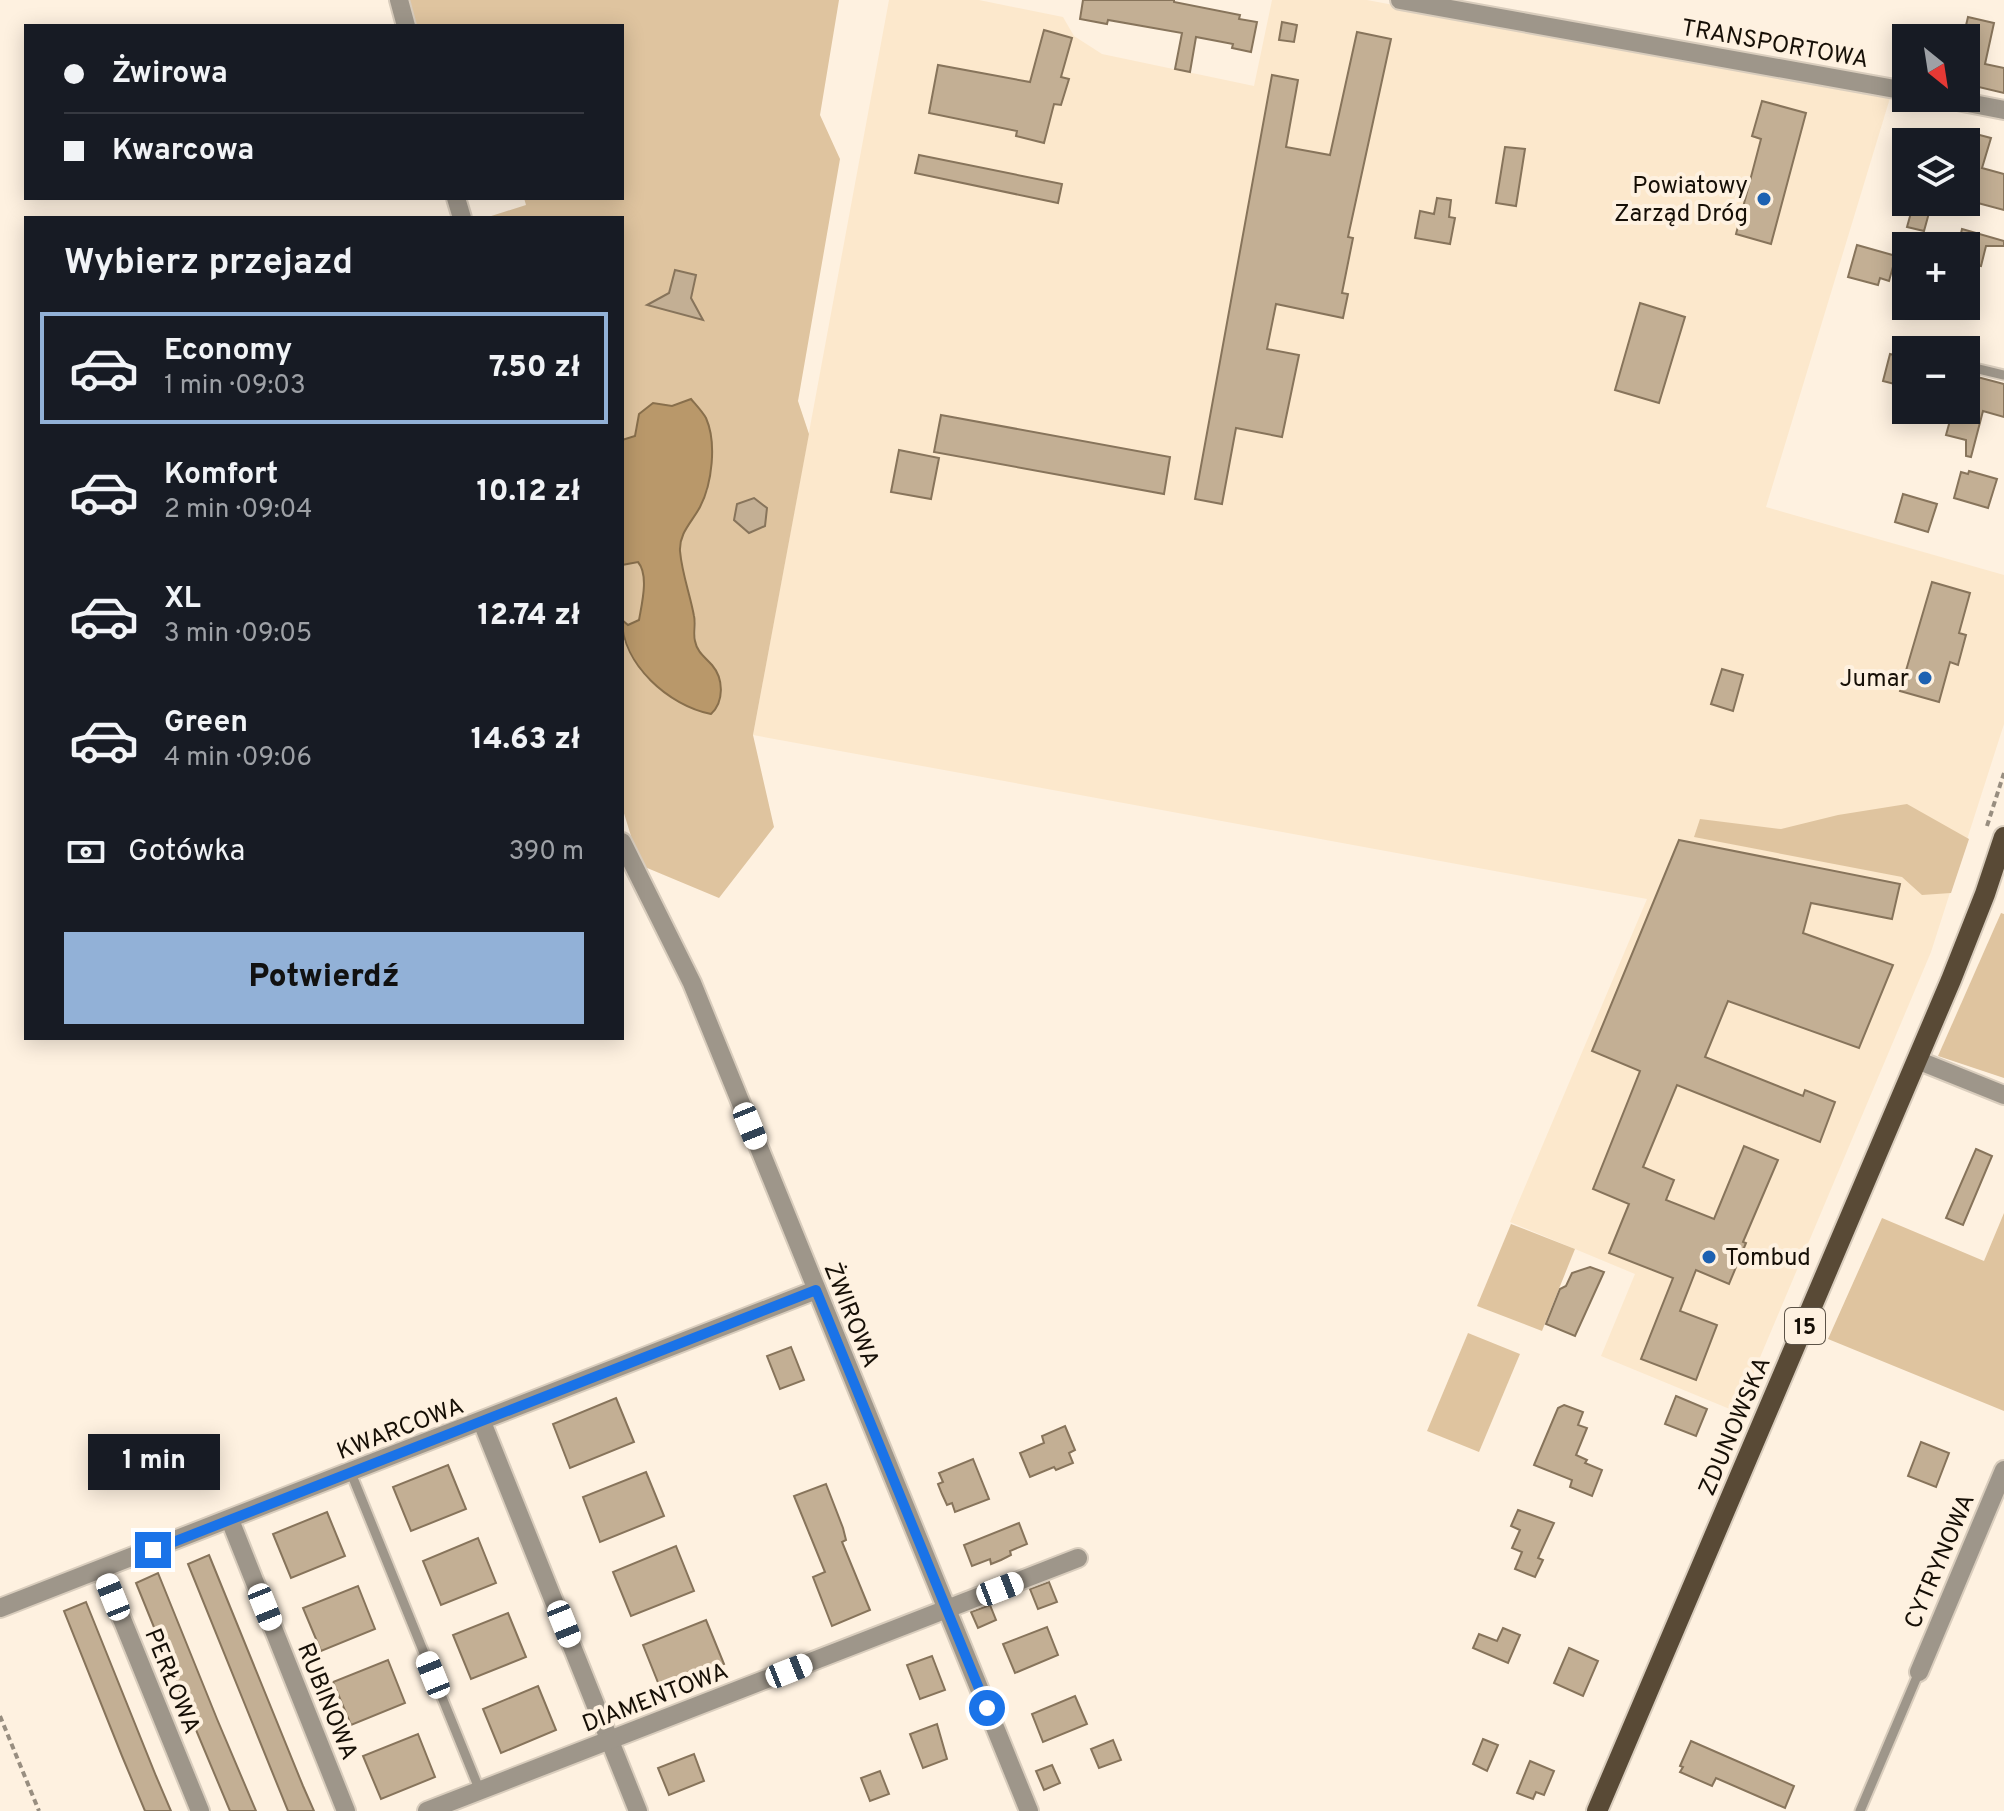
<!DOCTYPE html>
<html lang="pl">
<head>
<meta charset="utf-8">
<style>
	:root { --surface:#171b24; --page:#242831; --text:#f1f3f6; --muted:#9ea1a6; --line:#363941; --accent:#92b1d7 }
	body { margin:0; font-family:Overpass,sans-serif; background:var(--page); color:var(--text); height:100vh; display:flex; flex-direction:column; font-size:30px; white-space:nowrap }
	* { box-sizing:border-box; margin:0 }
	p { font-size:26px; color:var(--muted) }
	.icon { flex:none; width:44px; height:44px; fill:none; stroke:currentColor; stroke-width:2; stroke-linecap:round; stroke-linejoin:round }
	.map { position:relative; flex:1; overflow:hidden }
	.drawer { position:absolute; left:24px; top:216px; width:600px; height:824px; display:flex; flex-direction:column; background:var(--surface); border-radius:0px; box-shadow:0 4px 20px #0003 }
	.drawer>* { flex:none }
	.guide { position:absolute; left:24px; top:24px; width:600px; height:176px; border-radius:0px; box-shadow:0 4px 20px #0003; display:grid; align-content:center; height:176px; padding:0 40px; background:var(--surface) }
	.needle { width:52px; rotate:150deg }
	.fabs { position:absolute; left:1892px; top:24px; display:grid; gap:16px }
	.fabs a { display:grid; place-items:center; width:88px; height:88px; border-radius:0px; background:var(--surface); box-shadow:0 4px 20px #0003; font-size:40px }
	.end { position:absolute; width:36px; height:36px; margin:-18px; border:10px solid #1a73e8; background:#fff; box-shadow:0 0 0 4px #fff }
	.from { border-radius:50% }
	.bubble { position:absolute; height:56px; border-radius:0px; background:var(--surface); box-shadow:0 4px 20px #0003; font-size:26px; font-weight:800; line-height:56px; text-align:center }
	.car { position:absolute; width:24px; height:48px; margin:-24px -12px; border-radius:10px; box-shadow:0 0 6px 2px #0007; background:linear-gradient(#fff 24%,#345 0 40%,#fff 0 76%,#345 0 86%,#fff 0) }
	.guide b { display:flex; align-items:center; gap:28px; height:76px; font-size:30px }
	.guide b+b { border-top:2px solid var(--line) }
	.guide i { width:20px; height:20px; background:var(--text) }
	ul { padding:0; list-style:none }
	li { display:flex; align-items:center; gap:24px; height:112px; margin:0 16px 12px; padding:0 24px; border:4px solid transparent; border-radius:0px }
	li div { flex:1 }
	li b { display:block; font-size:30px }
	li em { font-style:normal; font-weight:800 }
	li.current { border-color:var(--accent) }
	li>.icon { width:72px; height:72px; stroke-width:1.5 }
	h2 { padding:0 40px; font-size:36px; line-height:96px }
	.pay { display:flex; align-items:center; gap:20px; height:88px; padding:0 40px; font-size:30px }
	.pay p { margin-inline-start:auto }
	.cta { display:flex; gap:16px; margin-top:auto; padding:16px 40px }
	.cta a { flex:1; height:92px; border-radius:0px; background:var(--accent); color:#111; font-size:32px; font-weight:800; line-height:92px; text-align:center }
	.map>svg:first-child { display:block }
	.built { fill:#fce8cc }
	.green { fill:#dfc49f; fill-rule:evenodd }
	.water { fill:#b9986a; stroke:#886f4c; stroke-width:2 }
	.building { fill:#c3af94; stroke:#87745b; stroke-width:2 }
	.lines { fill:none; stroke-linecap:round; stroke-linejoin:round }
	.service-casing { stroke:#d9cdbd; stroke-width:13 }
	.minor-casing { stroke:#d9cdbd; stroke-width:22 }
	.primary-casing { stroke:#d9cdbd; stroke-width:24 }
	.path { stroke:#988e80; stroke-width:4; stroke-dasharray:6 4; stroke-linecap:butt }
	.service { stroke:#9e968a; stroke-width:9 }
	.minor { stroke:#9e968a; stroke-width:18 }
	.primary { stroke:#594a36; stroke-width:20 }
	.route { stroke:#1a73e8; stroke-width:10 }
	.poi-dot { fill:#1d61b1; stroke:#fef1e0; stroke-width:3 }
	.labels { text-anchor:middle; stroke-width:8; stroke-linejoin:round; paint-order:stroke }
	.shield { fill:#fef1e0; stroke:#5c5347; stroke-width:2 }
	.shield-label { font-size:22px; font-weight:bold; fill:#160f06 }
	.street-label { font-size:24px; fill:#160f06; stroke:#fef1e0 }
	.poi-label { font-size:24px; fill:#160f06; stroke:#fef1e0; text-anchor:end }
</style>
</head>
<body>
<div class="map">
<svg width="2004" height="1811" viewBox="0 0 2004 1811">
	<rect width="100%" height="100%" fill="#fef1e0"/>
	<polygon class="built" points="889,0 979,0 1063,17 1074,36 1102,54 1254,86 1272,0 1367,0 1890,98 1766,507 2004,575 2004,724 1931,952 1737,1412 1601,1356 1635,1274 1510,1222 1647,899 753,735"/>
	<g class="green">
		<path d="M405,0h434l-19,115 20,44 -42,242 11,33 -56,301 21,92 -55,71 -79,-33 -18,-58v-170l19,34 8,9 72,17c-1,-11 0,-21 -7,-30 -5,-7 -13,-10 -16,-18 -5,-11 -1,-20 -3,-31 -4,-24 -20,-55 -14,-80 3,-11 21,-35 27,-49l-36,-83 -18,-3 -18,23 -1,10 -13,4v-222h-137l41,-13 -2,-7h98v-172h-210zM753,498l14,10 -18,24 -15,-12 3,-16z"/>
		<path d="M638,562c12,13 4,40 1,58l-12,5 -5,-5v-55z"/>
		<polygon points="1907,804 1969,839 1951,893 1922,895 1902,877 1694,837 1700,819 1781,829 1838,815"/>
		<polygon points="2001,913 2004,914 2004,1078 1938,1056"/>
		<polygon points="2004,1213 2004,1411 1828,1339 1882,1218 1984,1261"/>
		<polygon points="1511,1224 1575,1249 1542,1331 1477,1306"/>
		<polygon points="1468,1333 1520,1354 1479,1452 1427,1431"/>
	</g>
	<path class="water" d="M691,399c5,6 11,12 15,19 11,25 6,66 -6,89 -8,15 -21,26 -20,44 2,23 10,43 14,65 2,8 -1,17 1,25 2,11 10,16 17,24 12,14 12,37 -1,49 -42,-8 -89,-50 -89,-94l6,5 11,-5c3,-17 10,-45 -1,-58l-16,3v-125l13,-4 4,-22 14,-11 19,3z"/>
	<g class="building">
		<polygon points="1083,0 1174,0 1174,2 1240,15 1239,19 1257,22 1251,52 1232,48 1233,44 1196,37 1190,72 1175,69 1182,33 1108,20 1107,24 1080,19"/>
		<polygon points="1968,17 1994,23 1985,64 2004,68 2004,93 1966,84 1966,38 1963,38"/>
		<polygon points="1282,22 1297,25 1294,42 1279,40"/>
		<polygon points="1044,30 1072,38 1061,77 1069,79 1061,105 1054,104 1044,143 1016,136 1017,131 929,113 938,65 1030,82"/>
		<polygon points="1357,32 1391,39 1348,237 1353,238 1342,293 1348,294 1343,318 1276,304 1267,349 1299,355 1282,437 1236,428 1222,504 1195,499 1272,75 1298,80 1286,147 1330,155"/>
		<polygon points="1762,101 1806,113 1771,244 1736,234 1761,139 1752,136"/>
		<polygon points="1972,133 1991,138 1982,168 2004,174 2004,210 1974,202 1971,210 1966,210 1966,156"/>
		<polygon points="1505,147 1525,149 1516,206 1496,203"/>
		<polygon points="919,155 1062,184 1058,203 915,173"/>
		<polygon points="1437,198 1451,200 1449,217 1455,218 1450,244 1415,238 1420,211 1434,214"/>
		<polygon points="1914,202 1932,202 1924,231 1907,227"/>
		<polygon points="1962,229 2004,241 2004,246 1986,246 1981,266 1966,263 1966,246 1958,246"/>
		<polygon points="1857,245 1896,256 1889,281 1880,278 1878,285 1848,277"/>
		<polygon points="675,270 696,275 691,298 703,320 647,305 669,293"/>
		<polygon points="1640,303 1685,317 1659,403 1615,390"/>
		<polygon points="1890,354 1906,358 1906,387 1883,381"/>
		<polygon points="1966,374 2004,384 2004,417 1983,411 1971,457 1966,456 1966,440 1946,435 1951,417 1966,421"/>
		<polygon points="941,415 1170,457 1164,494 934,452"/>
		<polygon points="899,450 939,458 931,499 891,492"/>
		<polygon points="1969,471 1997,479 1988,508 1954,498 1961,472 1968,474"/>
		<polygon points="1903,494 1937,504 1928,532 1895,522"/>
		<polygon points="754,498 767,508 765,526 749,533 734,520 737,504"/>
		<polygon points="1932,582 1970,593 1959,633 1966,635 1958,665 1950,662 1939,702 1900,691"/>
		<polygon points="1722,669 1743,675 1733,711 1711,704"/>
		<polygon points="1679,840 1900,884 1892,919 1811,903 1803,933 1893,965 1859,1048 1728,1001 1705,1057 1803,1096 1805,1090 1835,1102 1820,1142 1677,1085 1643,1167 1674,1180 1666,1200 1714,1219 1744,1146 1778,1160 1743,1242 1746,1243 1729,1284 1696,1270 1680,1311 1717,1325 1696,1380 1641,1359 1673,1278 1609,1253 1629,1204 1593,1189 1640,1071 1592,1051"/>
		<polygon points="1976,1149 1992,1156 1963,1225 1946,1218"/>
		<polygon points="1590,1267 1604,1272 1575,1336 1546,1324 1560,1289 1566,1286 1572,1273"/>
		<polygon points="791,1347 804,1380 780,1389 767,1356"/>
		<polygon points="1676,1396 1707,1409 1696,1436 1665,1424"/>
		<polygon points="616,1398 634,1442 570,1468 553,1424"/>
		<polygon points="1564,1405 1583,1412 1578,1425 1587,1428 1576,1455 1587,1460 1585,1463 1602,1470 1592,1496 1570,1487 1572,1480 1534,1465 1558,1408"/>
		<polygon points="1065,1426 1075,1450 1069,1453 1073,1463 1056,1470 1054,1467 1030,1477 1020,1453 1044,1443 1042,1436"/>
		<polygon points="1921,1442 1949,1453 1936,1487 1908,1476"/>
		<polygon points="973,1459 989,1499 955,1512 952,1503 947,1505 942,1494 938,1484 943,1482 939,1473"/>
		<polygon points="448,1465 466,1509 411,1531 393,1487"/>
		<polygon points="646,1472 664,1516 600,1542 583,1497"/>
		<polygon points="826,1484 843,1528 846,1540 842,1542 870,1610 832,1626 813,1577 825,1572 794,1496"/>
		<polygon points="1518,1510 1554,1523 1538,1558 1543,1560 1535,1577 1515,1569 1522,1552 1512,1548 1520,1530 1511,1526"/>
		<polygon points="327,1512 345,1556 291,1578 273,1534"/>
		<polygon points="1019,1523 1027,1544 1010,1551 1011,1555 1001,1560 991,1564 990,1559 972,1566 964,1545"/>
		<polygon points="478,1538 496,1583 441,1605 423,1561"/>
		<polygon points="676,1546 694,1591 631,1616 613,1572"/>
		<polygon points="209,1555 303,1786 314,1811 288,1811 188,1564"/>
		<polygon points="158,1573 217,1719 256,1811 230,1811 186,1706 136,1583"/>
		<polygon points="1049,1582 1057,1602 1038,1609 1030,1589"/>
		<polygon points="358,1586 375,1629 321,1651 303,1608"/>
		<polygon points="86,1602 156,1776 171,1811 145,1811 122,1756 64,1611"/>
		<polygon points="990,1605 996,1620 978,1628 971,1612"/>
		<polygon points="508,1613 526,1657 471,1679 453,1635"/>
		<polygon points="706,1620 724,1664 661,1690 643,1645"/>
		<polygon points="1047,1627 1058,1655 1015,1673 1003,1644"/>
		<polygon points="1503,1628 1520,1635 1508,1663 1473,1648 1479,1634 1497,1641"/>
		<polygon points="1569,1648 1598,1661 1583,1696 1554,1683"/>
		<polygon points="932,1656 945,1690 920,1699 907,1665"/>
		<polygon points="388,1660 405,1703 351,1725 333,1682"/>
		<polygon points="538,1686 556,1730 501,1753 483,1709"/>
		<polygon points="1075,1696 1087,1724 1043,1742 1032,1714"/>
		<polygon points="937,1724 947,1759 923,1768 910,1734"/>
		<polygon points="418,1734 435,1777 381,1799 363,1756"/>
		<polygon points="1483,1739 1498,1745 1487,1771 1473,1764"/>
		<polygon points="1113,1740 1121,1760 1099,1768 1091,1749"/>
		<polygon points="1691,1741 1794,1786 1785,1808 1716,1778 1712,1786 1680,1772 1683,1767 1680,1766"/>
		<polygon points="694,1754 704,1781 669,1795 658,1768"/>
		<polygon points="1530,1761 1554,1771 1544,1795 1536,1792 1533,1799 1517,1793"/>
		<polygon points="1052,1765 1060,1783 1044,1790 1036,1771"/>
		<polygon points="880,1771 889,1794 870,1801 861,1778"/>
	</g>
	<g class="lines">
		<defs>
			<g id="service">
				<polyline points="1966,366 2004,375"/>
				<polyline points="351,1473 480,1791"/>
				<polyline points="1860,1811 1919,1672"/>
			</g>
			<g id="minor">
				<polyline points="399,0 406,26"/>
				<polyline points="1400,0 1906,91"/>
				<polyline points="1942,98 2004,110"/>
				<polyline points="456,198 462,218"/>
				<polyline points="622,842 692,983 1029,1811"/>
				<polyline points="1917,1060 2004,1095"/>
				<polyline points="482,1422 638,1811"/>
				<polyline points="230,1520 346,1811"/>
				<polyline points="102,1570 200,1811"/>
				<polyline points="0,1608 816,1290"/>
				<polyline points="1919,1672 2004,1470"/>
				<polyline points="427,1811 1078,1558"/>
			</g>
			<polyline id="primary" points="1597,1811 1951,980 1985,894 2004,837"/>
		</defs>
		<use href="#service" class="service-casing"/>
		<use href="#minor" class="minor-casing"/>
		<use href="#primary" class="primary-casing"/>
		<g class="path">
			<polyline points="1987,826 2004,773"/>
			<polyline points="0,1716 39,1811"/>
		</g>
		<use href="#service" class="service"/>
		<use href="#minor" class="minor"/>
		<use href="#primary" class="primary"/>
	</g>
	<g class="lines">
		<polyline class="route" points="153,1550 816,1290 987,1708"/>
	</g>
	<g class="poi-dot">
		<circle cx="1764" cy="199" r="8"/>
		<circle cx="1925" cy="678" r="8"/>
		<circle cx="1709" cy="1257" r="8"/>
	</g>
	<g class="labels">
		<rect class="shield" x="1785" y="1308" width="40" height="36" rx="6"/>
		<g class="shield-label">
			<text x="1805" y="1334">15</text>
		</g>
		<g class="street-label">
			<text transform="translate(1775 43) rotate(10)" y="8">TRANSPORTOWA</text>
			<text transform="translate(852 1315) rotate(68)" y="8">ŻWIROWA</text>
			<text transform="translate(1734 1426) rotate(-67)" y="8">ZDUNOWSKA</text>
			<text transform="translate(400 1428) rotate(-21)" y="8">KWARCOWA</text>
			<text transform="translate(1939 1561) rotate(-67)" y="8">CYTRYNOWA</text>
			<text transform="translate(173 1681) rotate(68)" y="8">PERŁOWA</text>
			<text transform="translate(655 1697) rotate(-21)" y="8">DIAMENTOWA</text>
			<text transform="translate(328 1701) rotate(68)" y="8">RUBINOWA</text>
		</g>
		<g class="poi-label">
			<text x="1748" y="193">Powiatowy<tspan x="1748" dy="28">Zarząd Dróg</tspan></text>
			<text x="1909" y="686">Jumar</text>
			<text x="1725" y="1265" text-anchor="start">Tombud</text>
		</g>
	</g>
</svg>
<div class="fabs">
<a><svg class="needle" viewBox="-14 -14 28 28"><path d="M0-13l5 13h-10z" fill="#e53935"/><path d="M0 13l5-13h-10z" fill="#9ea1a6"/></svg></a>
<a><svg class="icon" aria-label="layers" viewBox="0 0 24 24"><path d="M12 4l9 5-9 5-9-5zM3 14l9 5 9-5"/></svg></a>
<a>+</a>
<a>−</a>
</div>
<i class="end from" style="left:987px;top:1708px"></i>
<i class="end" style="left:153px;top:1550px"></i>
<div class="bubble" style="left:88px;top:1434px;width:132px">1 min</div>
<i class="car" style="left:750px;top:1126px;rotate:158deg"></i>
<i class="car" style="left:1000px;top:1589px;rotate:69deg"></i>
<i class="car" style="left:113px;top:1597px;rotate:338deg"></i>
<i class="car" style="left:265px;top:1607px;rotate:158deg"></i>
<i class="car" style="left:564px;top:1624px;rotate:158deg"></i>
<i class="car" style="left:789px;top:1671px;rotate:68deg"></i>
<i class="car" style="left:433px;top:1675px;rotate:338deg"></i>
<div class="guide">
<b><i class="from"></i>Żwirowa</b>
<b><i></i>Kwarcowa</b>
</div>
<section class="drawer">
<h2>Wybierz przejazd</h2>
<ul>
<li class="current"><svg class="icon" aria-label="car" viewBox="0 0 24 24"><path d="M5 17H2v-5l4-1 3-4h7l3 4 3 1v5h-3M9 17h6M6 11h13"/><circle cx="7" cy="17" r="2"/><circle cx="17" cy="17" r="2"/></svg><div><b>Economy</b><p>1 min · 09:03</p></div><em>7.50 zł</em></li>
<li><svg class="icon" aria-label="car" viewBox="0 0 24 24"><path d="M5 17H2v-5l4-1 3-4h7l3 4 3 1v5h-3M9 17h6M6 11h13"/><circle cx="7" cy="17" r="2"/><circle cx="17" cy="17" r="2"/></svg><div><b>Komfort</b><p>2 min · 09:04</p></div><em>10.12 zł</em></li>
<li><svg class="icon" aria-label="car" viewBox="0 0 24 24"><path d="M5 17H2v-5l4-1 3-4h7l3 4 3 1v5h-3M9 17h6M6 11h13"/><circle cx="7" cy="17" r="2"/><circle cx="17" cy="17" r="2"/></svg><div><b>XL</b><p>3 min · 09:05</p></div><em>12.74 zł</em></li>
<li><svg class="icon" aria-label="car" viewBox="0 0 24 24"><path d="M5 17H2v-5l4-1 3-4h7l3 4 3 1v5h-3M9 17h6M6 11h13"/><circle cx="7" cy="17" r="2"/><circle cx="17" cy="17" r="2"/></svg><div><b>Green</b><p>4 min · 09:06</p></div><em>14.63 zł</em></li>
</ul>
<div class="pay"><svg class="icon" aria-label="cash" viewBox="0 0 24 24"><path d="M3 7h18v10H3z"/><circle cx="12" cy="12" r="2"/></svg>Gotówka<p>390 m</p></div>
<div class="cta"><a>Potwierdź</a></div>
</section>
</div>
</body>
</html>
